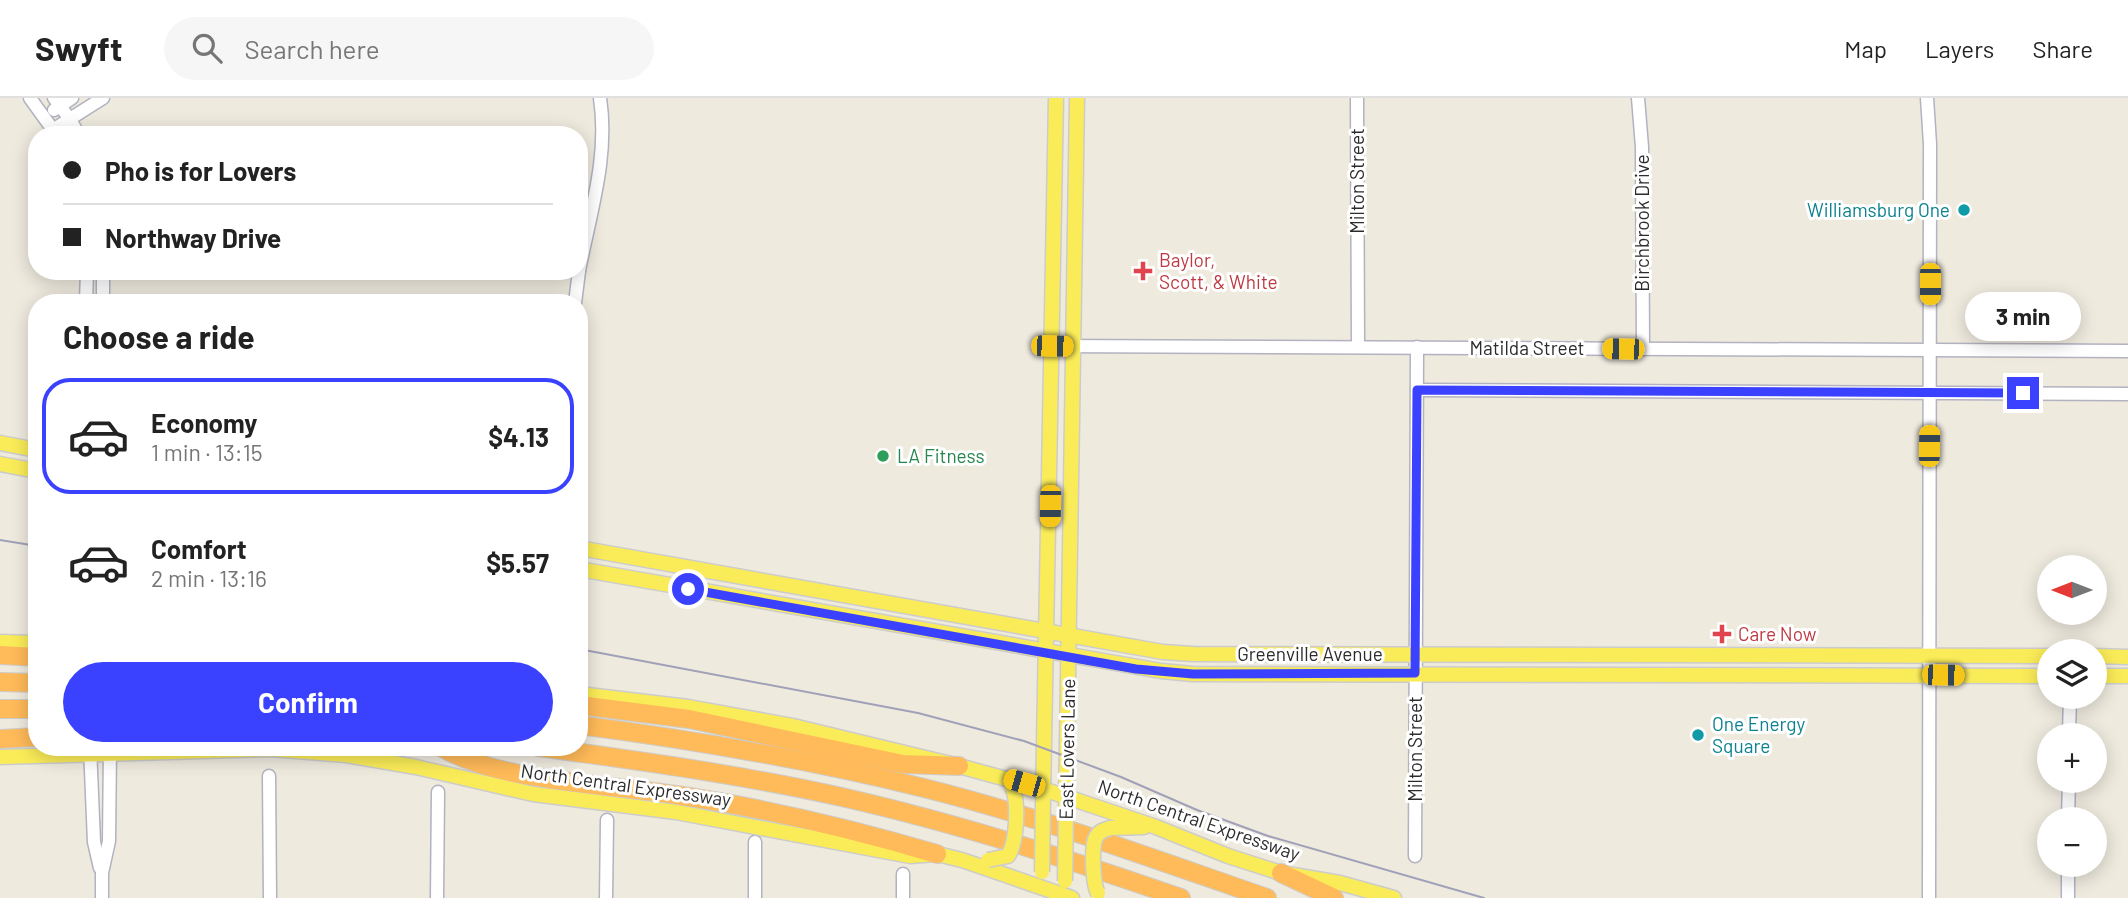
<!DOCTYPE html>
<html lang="en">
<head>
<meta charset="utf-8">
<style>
	:root { --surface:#fff; --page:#f6f6f6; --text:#222; --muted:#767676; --line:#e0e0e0; --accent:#3b42ff }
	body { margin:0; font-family:Barlow,sans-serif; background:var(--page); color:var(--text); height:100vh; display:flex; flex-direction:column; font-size:26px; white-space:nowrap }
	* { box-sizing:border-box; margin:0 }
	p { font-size:23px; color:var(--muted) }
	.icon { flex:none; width:38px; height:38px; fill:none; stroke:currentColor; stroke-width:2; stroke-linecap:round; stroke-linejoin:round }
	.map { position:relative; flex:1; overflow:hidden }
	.sheet { position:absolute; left:28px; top:196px; width:560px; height:462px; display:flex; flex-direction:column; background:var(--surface); border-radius:28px; box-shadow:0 4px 18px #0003 }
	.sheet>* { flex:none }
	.top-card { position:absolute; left:28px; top:28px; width:560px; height:154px; border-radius:28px; box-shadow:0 4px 18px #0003; display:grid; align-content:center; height:154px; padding:0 35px; background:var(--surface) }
	.needle { width:46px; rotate:270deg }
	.controls { position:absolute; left:2037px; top:457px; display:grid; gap:14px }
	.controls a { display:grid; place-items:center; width:70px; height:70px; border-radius:50%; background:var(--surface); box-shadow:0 4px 18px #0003; font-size:35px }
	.end { position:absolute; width:32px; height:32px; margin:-16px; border:9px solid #3b42ff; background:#fff; box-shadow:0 0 0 4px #fff }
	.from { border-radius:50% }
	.bubble { position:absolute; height:49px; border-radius:24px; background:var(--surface); box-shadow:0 4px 18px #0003; font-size:23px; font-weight:700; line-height:49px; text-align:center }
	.car { position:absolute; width:21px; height:42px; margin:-21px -10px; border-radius:9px; box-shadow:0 0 5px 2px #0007; background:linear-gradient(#f5c518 24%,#345 0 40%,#f5c518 0 76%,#345 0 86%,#f5c518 0) }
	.top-card b { display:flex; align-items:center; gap:24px; height:66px; font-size:26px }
	.top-card b+b { border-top:2px solid var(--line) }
	.top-card i { width:18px; height:18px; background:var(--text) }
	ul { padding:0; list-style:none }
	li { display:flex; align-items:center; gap:21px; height:116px; margin:0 14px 10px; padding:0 21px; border:4px solid transparent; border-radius:28px }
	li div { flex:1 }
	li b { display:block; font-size:26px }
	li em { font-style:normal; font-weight:700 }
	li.on { border-color:var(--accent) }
	li>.icon { width:63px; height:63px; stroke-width:1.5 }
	h2 { padding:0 35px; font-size:32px; line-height:84px }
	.action { display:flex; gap:14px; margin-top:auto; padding:14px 35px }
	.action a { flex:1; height:80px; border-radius:42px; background:var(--accent); color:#fff; font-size:28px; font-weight:700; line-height:80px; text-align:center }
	header { display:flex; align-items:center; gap:42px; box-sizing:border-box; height:98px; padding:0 35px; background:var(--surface); border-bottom:2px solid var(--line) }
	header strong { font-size:33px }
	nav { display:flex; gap:38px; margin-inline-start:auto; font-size:24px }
	.search { width:490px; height:63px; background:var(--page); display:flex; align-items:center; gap:18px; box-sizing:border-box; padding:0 24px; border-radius:38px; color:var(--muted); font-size:26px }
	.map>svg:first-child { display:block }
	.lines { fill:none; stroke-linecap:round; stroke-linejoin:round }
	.minor-casing { stroke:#b2b2c1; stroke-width:15 }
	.major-casing { stroke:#ccc; stroke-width:17 }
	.highway-casing { stroke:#ccc; stroke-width:20 }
	.minor { stroke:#fff; stroke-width:12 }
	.major { stroke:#faec58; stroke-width:14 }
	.highway { stroke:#ffba59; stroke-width:18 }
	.tram { stroke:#a0a0b8; stroke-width:2 }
	.major-bridge-casing { stroke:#ccc; stroke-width:17; stroke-linecap:butt }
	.major-bridge { stroke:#faec58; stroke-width:14 }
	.route { stroke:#3b42ff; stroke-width:9 }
	.culture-dot { fill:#0f9aa8; stroke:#fff; stroke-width:2.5 }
	.health-dot { fill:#e0444e; stroke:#fff; stroke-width:2.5 }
	.leisure-dot { fill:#2e9e5b; stroke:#fff; stroke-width:2.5 }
	.labels { text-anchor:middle; stroke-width:6; stroke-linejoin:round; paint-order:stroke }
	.street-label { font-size:19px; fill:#2c2c2c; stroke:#fff }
	.culture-label { font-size:19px; fill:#0d838f; stroke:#fff; text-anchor:end }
	.health-label { font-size:19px; fill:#be3a42; stroke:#fff; text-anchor:start }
	.leisure-label { font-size:19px; fill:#27864d; stroke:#fff; text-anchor:start }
</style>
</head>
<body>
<header>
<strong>Swyft</strong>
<div class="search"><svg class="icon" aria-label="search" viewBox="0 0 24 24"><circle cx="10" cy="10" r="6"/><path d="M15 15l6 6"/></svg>Search here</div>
<nav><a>Map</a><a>Layers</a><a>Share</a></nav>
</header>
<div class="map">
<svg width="2128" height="800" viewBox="0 0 2128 800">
	<rect width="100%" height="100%" fill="#efeade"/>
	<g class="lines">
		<defs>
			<g id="minor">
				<polyline points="30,0 56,36"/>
				<polyline points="54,0 69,20 79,37"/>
				<polyline points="1357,0 1358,249"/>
				<polyline points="1638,0 1642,49 1643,251"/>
				<polyline points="1927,0 1930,46 1929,800"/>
				<polyline points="54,12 72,0"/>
				<polyline points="54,31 103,0"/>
				<path d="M579,173c11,-58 30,-114 21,-173"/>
				<polyline points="86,205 87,173"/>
				<polyline points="103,205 103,173"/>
				<polyline points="575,205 579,173"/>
				<polyline points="1052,248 2128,253"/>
				<polyline points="1417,292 2128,296"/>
				<polyline points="2069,637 2070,598"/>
				<polyline points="90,649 94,744 100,770"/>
				<polyline points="269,678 270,800"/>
				<polyline points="2068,721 2069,682"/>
				<polyline points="1415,758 1417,249"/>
				<polyline points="102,800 102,775 109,743 110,649"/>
				<polyline points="437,800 438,694"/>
				<polyline points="606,800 607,722"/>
				<polyline points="755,800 755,744"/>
				<polyline points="903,800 903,776"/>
				<polyline points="2068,800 2068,766"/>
			</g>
			<g id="major">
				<polyline points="0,345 37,352"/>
				<polyline points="0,366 37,373"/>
				<polyline points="579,450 1163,554 1193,556 2049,558"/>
				<polyline points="579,471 1161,573 1193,576 2049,578"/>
				<polyline points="0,544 37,545"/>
				<polyline points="2095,558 2128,559"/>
				<polyline points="2095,578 2128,578"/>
				<polyline points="579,596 688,609 793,628 959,668 1043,691 1156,729 1228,758 1281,775 1340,785 1394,800"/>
				<polyline points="0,659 270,651 346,657 416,669 533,696 676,714 910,758 937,756 962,762 1072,800"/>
				<polyline points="1043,699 1056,0"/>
				<polyline points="1066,708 1077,0"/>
				<polyline points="1110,730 1144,729"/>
			</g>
			<g id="highway">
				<polyline points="0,557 37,559"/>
				<polyline points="0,584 37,585"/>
				<polyline points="579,607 689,621 903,666 959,668"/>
				<polyline points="0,611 37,611"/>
				<path d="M579,627c116,15 231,35 345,63 116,29 230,71 343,110"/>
				<polyline points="0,641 37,639"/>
				<path d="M441,649c58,35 166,37 235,48 88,13 176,34 261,59"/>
				<path d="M538,649c103,14 206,28 308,51 114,26 225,62 335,100"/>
				<polyline points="1281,775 1334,800"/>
			</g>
		</defs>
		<use href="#minor" class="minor-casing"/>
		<use href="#major" class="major-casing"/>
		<use href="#highway" class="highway-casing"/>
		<use href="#minor" class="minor"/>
		<use href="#major" class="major"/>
		<use href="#highway" class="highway"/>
		<g class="tram">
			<polyline points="0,442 37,448"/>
			<polyline points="579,551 918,615 1024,643 1121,679 1197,712 1268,738 1484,800"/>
		</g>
		<defs>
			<g id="major-bridge">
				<path d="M988,762l20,-4c9,-14 11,-54 4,-69"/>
				<polyline points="1042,774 1043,703"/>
				<polyline points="1065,783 1066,713"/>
				<path d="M1098,795c-5,-8 -7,-47 -2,-56 3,-6 8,-7 14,-9"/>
			</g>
		</defs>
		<use href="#major-bridge" class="major-bridge-casing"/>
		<use href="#major-bridge" class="major-bridge"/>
	</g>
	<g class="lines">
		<polyline class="route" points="688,491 1136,571 1193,576 1415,575 1417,292 2023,295"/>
	</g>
	<g class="culture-dot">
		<circle cx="1964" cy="112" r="7"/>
		<circle cx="1698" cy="637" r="7"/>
	</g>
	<g class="health-dot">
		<path d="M1139.5 162.5h7v7h7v7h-7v7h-7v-7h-7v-7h7z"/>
		<path d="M1718.5 525.5h7v7h7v7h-7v7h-7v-7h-7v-7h7z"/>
	</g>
	<circle class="leisure-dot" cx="883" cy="358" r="7"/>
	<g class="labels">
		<g class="street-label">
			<text transform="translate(1357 83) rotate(-90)" y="7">Milton Street</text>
			<text transform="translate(1642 125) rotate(-90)" y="7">Birchbrook Drive</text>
			<text x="1527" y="257">Matilda Street</text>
			<text x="1310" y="563">Greenville Avenue</text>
			<text transform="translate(1067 651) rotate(-89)" y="7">East Lovers Lane</text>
			<text transform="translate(1415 651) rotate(-90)" y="7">Milton Street</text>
			<text transform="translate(626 687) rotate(8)" y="7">North Central Expressway</text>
			<text transform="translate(1199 722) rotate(19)" y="7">North Central Expressway</text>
		</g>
		<g class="culture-label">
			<text x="1950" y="119">Williamsburg One</text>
			<text x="1712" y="633" text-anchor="start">One Energy<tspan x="1712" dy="22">Square</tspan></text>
		</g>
		<g class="health-label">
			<text x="1159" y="169">Baylor,<tspan x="1159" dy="22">Scott, &amp; White</tspan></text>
			<text x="1738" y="543">Care Now</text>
		</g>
		<g class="leisure-label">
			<text x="897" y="365">LA Fitness</text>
		</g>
	</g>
</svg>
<div class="controls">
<a><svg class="needle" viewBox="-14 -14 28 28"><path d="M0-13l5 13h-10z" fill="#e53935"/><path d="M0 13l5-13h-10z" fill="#767676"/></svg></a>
<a><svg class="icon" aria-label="layers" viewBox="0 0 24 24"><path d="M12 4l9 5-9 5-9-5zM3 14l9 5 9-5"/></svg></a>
<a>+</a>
<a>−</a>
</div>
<i class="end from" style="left:688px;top:491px"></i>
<i class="end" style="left:2023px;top:295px"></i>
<div class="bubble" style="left:1965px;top:194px;width:116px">3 min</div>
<i class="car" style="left:1930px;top:186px;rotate:180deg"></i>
<i class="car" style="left:1052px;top:248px;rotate:91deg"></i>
<i class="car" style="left:1623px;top:251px;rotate:271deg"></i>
<i class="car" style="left:1929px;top:348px;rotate:1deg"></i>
<i class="car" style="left:1050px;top:408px;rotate:181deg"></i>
<i class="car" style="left:1943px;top:577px;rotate:91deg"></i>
<i class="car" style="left:1024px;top:685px;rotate:286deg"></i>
<div class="top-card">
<b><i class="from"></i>Pho is for Lovers</b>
<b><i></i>Northway Drive</b>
</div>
<section class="sheet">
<h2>Choose a ride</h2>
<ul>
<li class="on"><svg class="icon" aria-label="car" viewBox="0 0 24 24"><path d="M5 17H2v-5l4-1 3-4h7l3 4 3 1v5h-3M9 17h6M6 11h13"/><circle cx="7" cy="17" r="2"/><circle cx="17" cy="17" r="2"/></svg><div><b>Economy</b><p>1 min · 13:15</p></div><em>$4.13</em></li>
<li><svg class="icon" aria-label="car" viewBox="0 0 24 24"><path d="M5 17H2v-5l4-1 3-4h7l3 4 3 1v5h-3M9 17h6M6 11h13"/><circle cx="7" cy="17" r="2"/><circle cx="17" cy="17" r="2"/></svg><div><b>Comfort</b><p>2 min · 13:16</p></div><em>$5.57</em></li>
</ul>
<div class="action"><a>Confirm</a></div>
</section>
</div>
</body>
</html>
